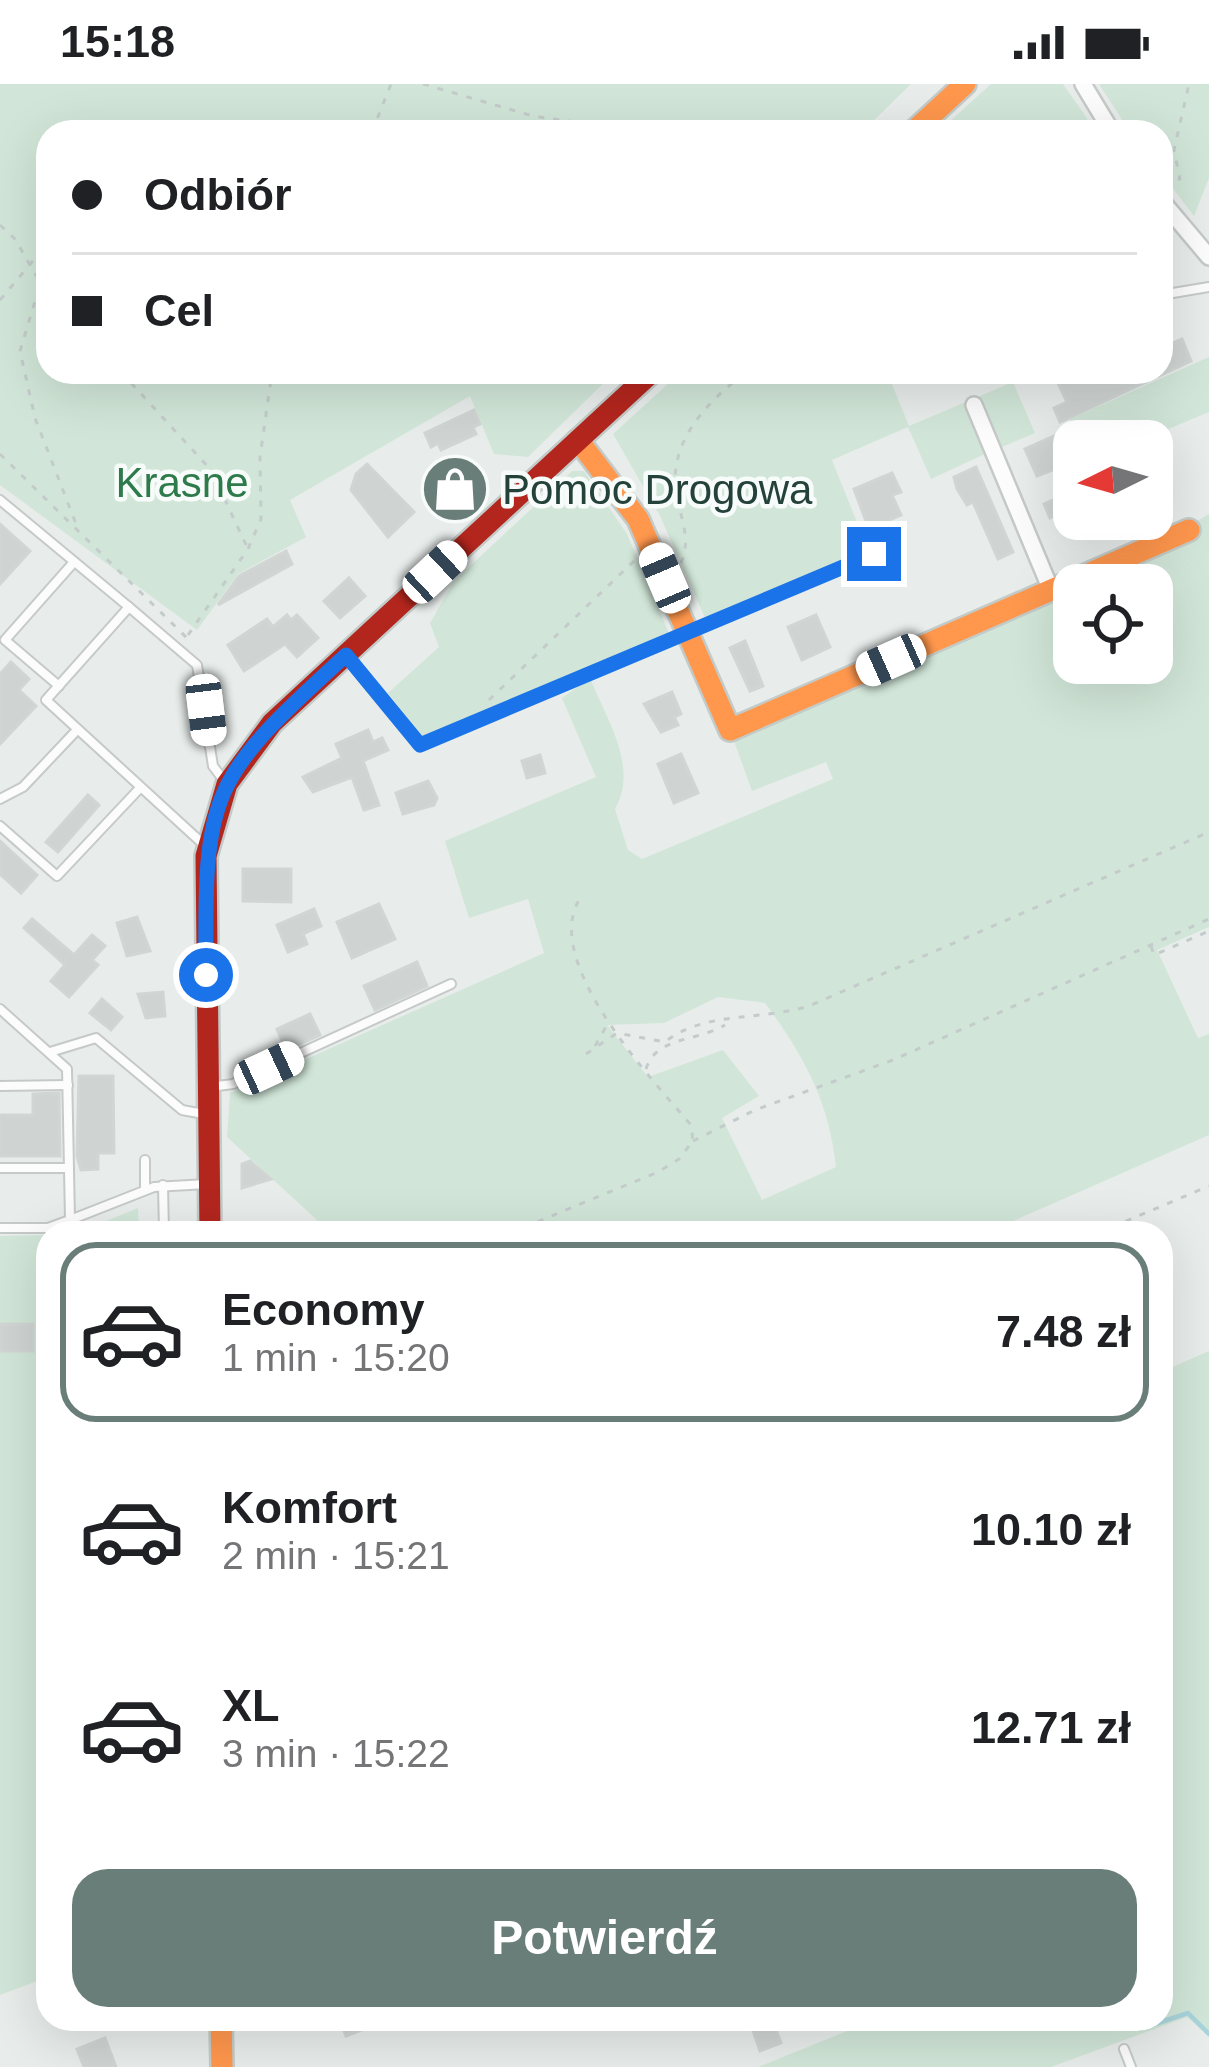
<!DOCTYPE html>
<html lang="pl">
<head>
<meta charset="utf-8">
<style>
	:root { --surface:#fff; --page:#f6f6f6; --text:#202124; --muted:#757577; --line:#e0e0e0; --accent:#697e78 }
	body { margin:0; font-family:Helvetica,sans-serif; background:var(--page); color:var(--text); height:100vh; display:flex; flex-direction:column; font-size:45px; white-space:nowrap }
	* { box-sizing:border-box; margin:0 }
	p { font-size:39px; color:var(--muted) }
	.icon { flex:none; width:66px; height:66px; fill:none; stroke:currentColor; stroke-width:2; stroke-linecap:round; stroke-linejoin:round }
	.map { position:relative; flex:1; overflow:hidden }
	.sheet { position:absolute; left:36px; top:1137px; width:1137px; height:810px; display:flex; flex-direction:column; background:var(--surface); border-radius:36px; box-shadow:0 12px 48px #0002 }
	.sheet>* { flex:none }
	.banner { position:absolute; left:36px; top:36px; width:1137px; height:264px; border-radius:36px; box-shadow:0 12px 48px #0002; display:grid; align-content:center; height:264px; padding:0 36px; background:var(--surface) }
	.needle { width:78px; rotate:265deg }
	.buttons { position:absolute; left:1053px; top:336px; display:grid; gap:24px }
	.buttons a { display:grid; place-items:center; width:120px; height:120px; border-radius:24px; background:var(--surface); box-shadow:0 12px 48px #0002; font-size:60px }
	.end { position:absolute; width:54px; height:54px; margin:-27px; border:15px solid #1a73e8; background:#fff; box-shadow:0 0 0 6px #fff }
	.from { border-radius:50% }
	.car { position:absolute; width:36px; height:72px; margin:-36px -18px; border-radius:15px; box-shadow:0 0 9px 3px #0007; background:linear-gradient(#fff 24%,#345 0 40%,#fff 0 76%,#345 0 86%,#fff 0) }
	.banner b { display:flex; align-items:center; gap:42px; height:114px; font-size:45px }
	.banner b+b { border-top:3px solid var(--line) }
	.banner i { width:30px; height:30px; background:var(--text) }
	ul { padding:21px 0 0; list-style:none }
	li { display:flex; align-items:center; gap:36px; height:180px; margin:0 24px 18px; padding:0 12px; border:6px solid transparent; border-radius:36px }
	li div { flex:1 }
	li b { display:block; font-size:45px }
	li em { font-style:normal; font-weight:600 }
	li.selected { border-color:var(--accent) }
	li>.icon { width:108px; height:108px; stroke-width:1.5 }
	.cta { display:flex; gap:24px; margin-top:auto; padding:24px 36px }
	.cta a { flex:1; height:138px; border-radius:36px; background:var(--accent); color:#fff; font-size:48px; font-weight:600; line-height:138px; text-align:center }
	.status { display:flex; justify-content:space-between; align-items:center; height:84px; padding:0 60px; background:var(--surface); direction:ltr }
	.status svg { height:33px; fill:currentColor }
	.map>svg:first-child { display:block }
	.green { fill:#d1e6d8; fill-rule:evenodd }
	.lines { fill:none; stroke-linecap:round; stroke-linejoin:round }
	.stream { stroke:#a9d4db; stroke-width:4.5 }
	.building { fill:#cfd4d2; stroke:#d1d6d4; stroke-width:3 }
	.lane-casing { stroke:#c5cac8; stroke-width:12 }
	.street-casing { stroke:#c5cac8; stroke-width:20 }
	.slow-casing { stroke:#c3cbc8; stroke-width:26 }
	.jam-casing { stroke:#c3cbc8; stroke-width:26 }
	.path { stroke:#c3ccca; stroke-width:3; stroke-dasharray:6 9; stroke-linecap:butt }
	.lane { stroke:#fcfcfc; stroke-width:8 }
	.street { stroke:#fcfcfc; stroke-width:15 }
	.slow { stroke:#ff974d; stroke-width:21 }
	.jam { stroke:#b3261e; stroke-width:21 }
	.route { stroke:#1a73e8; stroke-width:15 }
	.labels { text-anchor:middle; stroke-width:9; stroke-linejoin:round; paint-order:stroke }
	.park-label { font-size:42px; fill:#2d7a4b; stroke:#f7fbf9 }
	.poi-label { font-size:42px; fill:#24423a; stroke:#f7fbf9; text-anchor:start }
</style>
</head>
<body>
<div class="status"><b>15:18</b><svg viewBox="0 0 49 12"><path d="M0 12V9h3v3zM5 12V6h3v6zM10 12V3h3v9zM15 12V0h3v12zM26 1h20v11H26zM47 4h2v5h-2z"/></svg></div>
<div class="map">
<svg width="1209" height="1983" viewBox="0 0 1209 1983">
	<rect width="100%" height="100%" fill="#e8edeb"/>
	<g class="green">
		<polygon points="0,0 911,0 862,48 48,48 48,288 615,288 528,373 494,370 470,312 290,416 306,453 238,490 197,546 0,401"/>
		<polygon points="991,0 1063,0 1087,34 1088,48 1023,48 996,40 993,48 938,48"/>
		<polygon points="1099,0 1209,0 1209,94 1194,132 1161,89 1161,48 1130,48"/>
		<polygon points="1209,273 1209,328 1140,357 1080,357 1070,335"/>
		<polygon points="681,288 887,288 909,342 1013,298 1035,349 1002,363 982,317 966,324 985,370 931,395 908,343 832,376 869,468 706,536 660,432 613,350"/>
		<polygon points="572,387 584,387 627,450 670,552 423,653 388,609 439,563 430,539 454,497"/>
		<path d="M1209,430v413l-52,23 41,88 11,-4v101l-223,98h-655l-104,-96 3,-44 314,-140 -16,-54 -59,19 -24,-77 151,-64 -34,-79 28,-20c17,42 49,89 25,131l13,41 14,9 191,-80 -7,-17 -74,29 -18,-50 340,-150v72h78v-78h-64zM718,913l47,6c39,53 64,98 71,164l-74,33 -40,-82 37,-22 -36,-46 -75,27 -41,-52 57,-2z"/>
		<polygon points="138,1124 139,1149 77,1149"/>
		<polygon points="48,1151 48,1893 0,1911 0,1152"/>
		<polygon points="1209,1267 1209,1953 1187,1933 1051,1983 758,1983 877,1935 1161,1935 1161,1288"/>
	</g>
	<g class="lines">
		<polyline class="stream" points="1140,1945 1188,1929 1209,1950"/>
	</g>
	<g class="building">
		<polygon points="1182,255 1191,277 1060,338 1054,324 1067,318 1053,288 1161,288 1161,264"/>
		<polygon points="474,326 480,340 473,343 476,350 441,366 438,359 431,363 425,349"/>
		<polygon points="1054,352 1065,381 1037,392 1025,365"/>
		<polygon points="367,380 414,428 388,453 351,406 356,390"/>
		<polygon points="976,383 1013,468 998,475 973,418 967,421 957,405 954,393"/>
		<polygon points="892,389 901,408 892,411 901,431 869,445 854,405"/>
		<polygon points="1067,410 1072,424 1050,434 1044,420"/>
		<polygon points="0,440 30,467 0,500"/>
		<polygon points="286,467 292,480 218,521 239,492"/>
		<polygon points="349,494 365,512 340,534 324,517"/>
		<polygon points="287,531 291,536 297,531 318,554 297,573 285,560 244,587 228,561 267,535 273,543"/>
		<polygon points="816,531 830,563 802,576 788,543"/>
		<polygon points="745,557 763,602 750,607 730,564"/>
		<polygon points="11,578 29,595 19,606 36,622 0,660 0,590"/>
		<polygon points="672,608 681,630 674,633 678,641 661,648 644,620"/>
		<polygon points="368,646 373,658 382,654 388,666 363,677 379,721 364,726 352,693 313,708 303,693 342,674 336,660"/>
		<polygon points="681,670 698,709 674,719 658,680"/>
		<polygon points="540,671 545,689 527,694 522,677"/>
		<polygon points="428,697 437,714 434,721 403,730 396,709"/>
		<polygon points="88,711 99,721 58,768 46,758"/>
		<polygon points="0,757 37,791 21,809 0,790"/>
		<polygon points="243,785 291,785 291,818 243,817"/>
		<polygon points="379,820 395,855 352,874 337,838"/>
		<polygon points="314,825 321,842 303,850 307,860 288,868 277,841"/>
		<polygon points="137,833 150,867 127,872 117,839"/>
		<polygon points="32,835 74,871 92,851 105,862 92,876 98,881 69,913 51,897 65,881 24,844"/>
		<polygon points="417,878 427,902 375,926 364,902"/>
		<polygon points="163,908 165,932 146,934 138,910"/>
		<polygon points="102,915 122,933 111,946 90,929"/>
		<polygon points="310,930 320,951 286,966 277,945"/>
		<polygon points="79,992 113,992 114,1069 98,1069 98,1085 81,1086 77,1072"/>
		<polygon points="59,1009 60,1072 0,1072 0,1031 33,1031 33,1010"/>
		<polygon points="250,1077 271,1095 242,1104 242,1080"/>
		<rect x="0" y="1240" width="33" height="27"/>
		<polygon points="351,1935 386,1935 387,1936 346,1952 341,1939"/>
		<polygon points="749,1935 772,1935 781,1959 760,1967"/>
		<polygon points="105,1954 116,1983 84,1983 77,1965"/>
	</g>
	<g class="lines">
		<defs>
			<g id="lane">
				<polyline points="1161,211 1209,203"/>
				<polyline points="0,416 129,523"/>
				<polyline points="347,572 420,660 874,470"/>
				<polyline points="59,602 5,556 74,478"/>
				<polyline points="0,715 23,703 77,646"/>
				<polyline points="0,742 57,792 140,704"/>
				<polyline points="202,759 46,616 129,523 197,581 213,682 225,698"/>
				<polyline points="0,925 67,985 70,1136 154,1103 207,1100"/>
				<polyline points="50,968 96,954 182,1026 204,1030"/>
				<polyline points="0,1002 68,1001"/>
				<polyline points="209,1003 233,1000 451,900"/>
				<polyline points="145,1076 145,1105"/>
				<polyline points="0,1084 69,1084"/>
				<polyline points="163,1101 164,1149"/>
				<polyline points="0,1144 48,1144 70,1136"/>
				<polyline points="1124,1965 1131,1983"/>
			</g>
			<g id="street">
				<polyline points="1083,0 1112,48"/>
				<polyline points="1161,116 1209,173"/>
				<polyline points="974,321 1051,506"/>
			</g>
			<g id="slow">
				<polyline points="913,48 965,0"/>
				<polyline points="578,356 638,435 730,646 1189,446"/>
				<polyline points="221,1935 222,1983"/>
			</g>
			<polyline id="jam" points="210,1149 206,772 227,700 272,639 652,288"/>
		</defs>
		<use href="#lane" class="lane-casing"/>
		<use href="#street" class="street-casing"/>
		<use href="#slow" class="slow-casing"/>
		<use href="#jam" class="jam-casing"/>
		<g class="path">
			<polyline points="423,0 533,32 643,48"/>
			<polyline points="372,48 391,0"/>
			<polyline points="1163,98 1180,95 1174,66 1189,0"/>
			<polyline points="0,141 15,155 48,212"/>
			<polyline points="39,204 20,267 35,334 78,445"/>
			<polyline points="0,216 48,159"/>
			<polyline points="121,288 211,386 248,465"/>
			<polyline points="0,370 187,554"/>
			<path d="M681,479c10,-22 1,-42 -4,-65 -11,-55 29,-95 69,-126"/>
			<polyline points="188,551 248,465 261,435 260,373 272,288"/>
			<polyline points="489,616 634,477"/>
			<polyline points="1151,862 1154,871 1209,847"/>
			<polyline points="595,962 608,939"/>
			<path d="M586,970l31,-21 48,9c38,-31 96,-21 144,-36l400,-174"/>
			<path d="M646,985c10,-33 51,-27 79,-44"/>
			<polyline points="693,1057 755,1026 893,976 1209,835"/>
			<path d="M510,1149l148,-61 21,-13 14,-18 -2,-16c-40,-47 -156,-169 -108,-231"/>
			<polyline points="1098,1149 1209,1102"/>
		</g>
		<use href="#lane" class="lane"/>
		<use href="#street" class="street"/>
		<use href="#slow" class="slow"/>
		<use href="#jam" class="jam"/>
	</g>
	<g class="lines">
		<path class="route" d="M206,891c-2,-185 3,-195 140,-320l74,90 454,-191"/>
	</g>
	<defs>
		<symbol id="shop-disc" viewBox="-11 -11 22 22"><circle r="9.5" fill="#697e78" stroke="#f7fbf9"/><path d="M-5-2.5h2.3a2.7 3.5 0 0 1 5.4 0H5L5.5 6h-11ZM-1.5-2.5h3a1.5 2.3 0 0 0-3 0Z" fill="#fff"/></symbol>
	</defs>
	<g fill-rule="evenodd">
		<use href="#shop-disc" x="417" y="367" width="76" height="76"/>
	</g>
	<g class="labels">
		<g class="park-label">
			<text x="182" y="413">Krasne</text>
		</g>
		<g class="poi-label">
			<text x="502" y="420">Pomoc Drogowa</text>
		</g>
	</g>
</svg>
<div class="buttons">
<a><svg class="needle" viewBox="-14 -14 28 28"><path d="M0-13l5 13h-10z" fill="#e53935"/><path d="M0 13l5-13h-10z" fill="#757577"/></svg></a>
<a><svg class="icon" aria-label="locate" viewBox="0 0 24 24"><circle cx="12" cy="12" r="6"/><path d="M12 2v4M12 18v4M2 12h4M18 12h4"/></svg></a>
</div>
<i class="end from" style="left:206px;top:891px"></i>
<i class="end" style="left:874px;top:470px"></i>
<i class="car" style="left:435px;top:488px;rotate:47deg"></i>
<i class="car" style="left:665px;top:494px;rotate:337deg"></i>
<i class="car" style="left:891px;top:576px;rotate:246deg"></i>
<i class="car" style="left:206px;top:626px;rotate:173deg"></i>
<i class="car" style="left:269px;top:984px;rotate:65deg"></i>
<div class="banner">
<b><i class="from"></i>Odbiór</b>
<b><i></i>Cel</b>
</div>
<section class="sheet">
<ul>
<li class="selected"><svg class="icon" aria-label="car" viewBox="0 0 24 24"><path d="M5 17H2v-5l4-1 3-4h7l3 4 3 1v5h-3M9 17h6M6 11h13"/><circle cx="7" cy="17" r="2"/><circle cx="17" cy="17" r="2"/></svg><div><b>Economy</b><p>1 min · 15:20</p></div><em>7.48 zł</em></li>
<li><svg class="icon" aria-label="car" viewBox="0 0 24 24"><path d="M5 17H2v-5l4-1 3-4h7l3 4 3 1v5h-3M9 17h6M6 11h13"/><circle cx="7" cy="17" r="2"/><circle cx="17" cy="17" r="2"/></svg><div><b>Komfort</b><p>2 min · 15:21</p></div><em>10.10 zł</em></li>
<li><svg class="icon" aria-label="car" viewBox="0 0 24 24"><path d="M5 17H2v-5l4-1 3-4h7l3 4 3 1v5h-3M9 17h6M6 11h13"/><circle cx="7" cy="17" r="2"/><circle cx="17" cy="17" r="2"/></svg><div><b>XL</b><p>3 min · 15:22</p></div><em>12.71 zł</em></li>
</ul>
<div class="cta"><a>Potwierdź</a></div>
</section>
</div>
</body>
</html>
